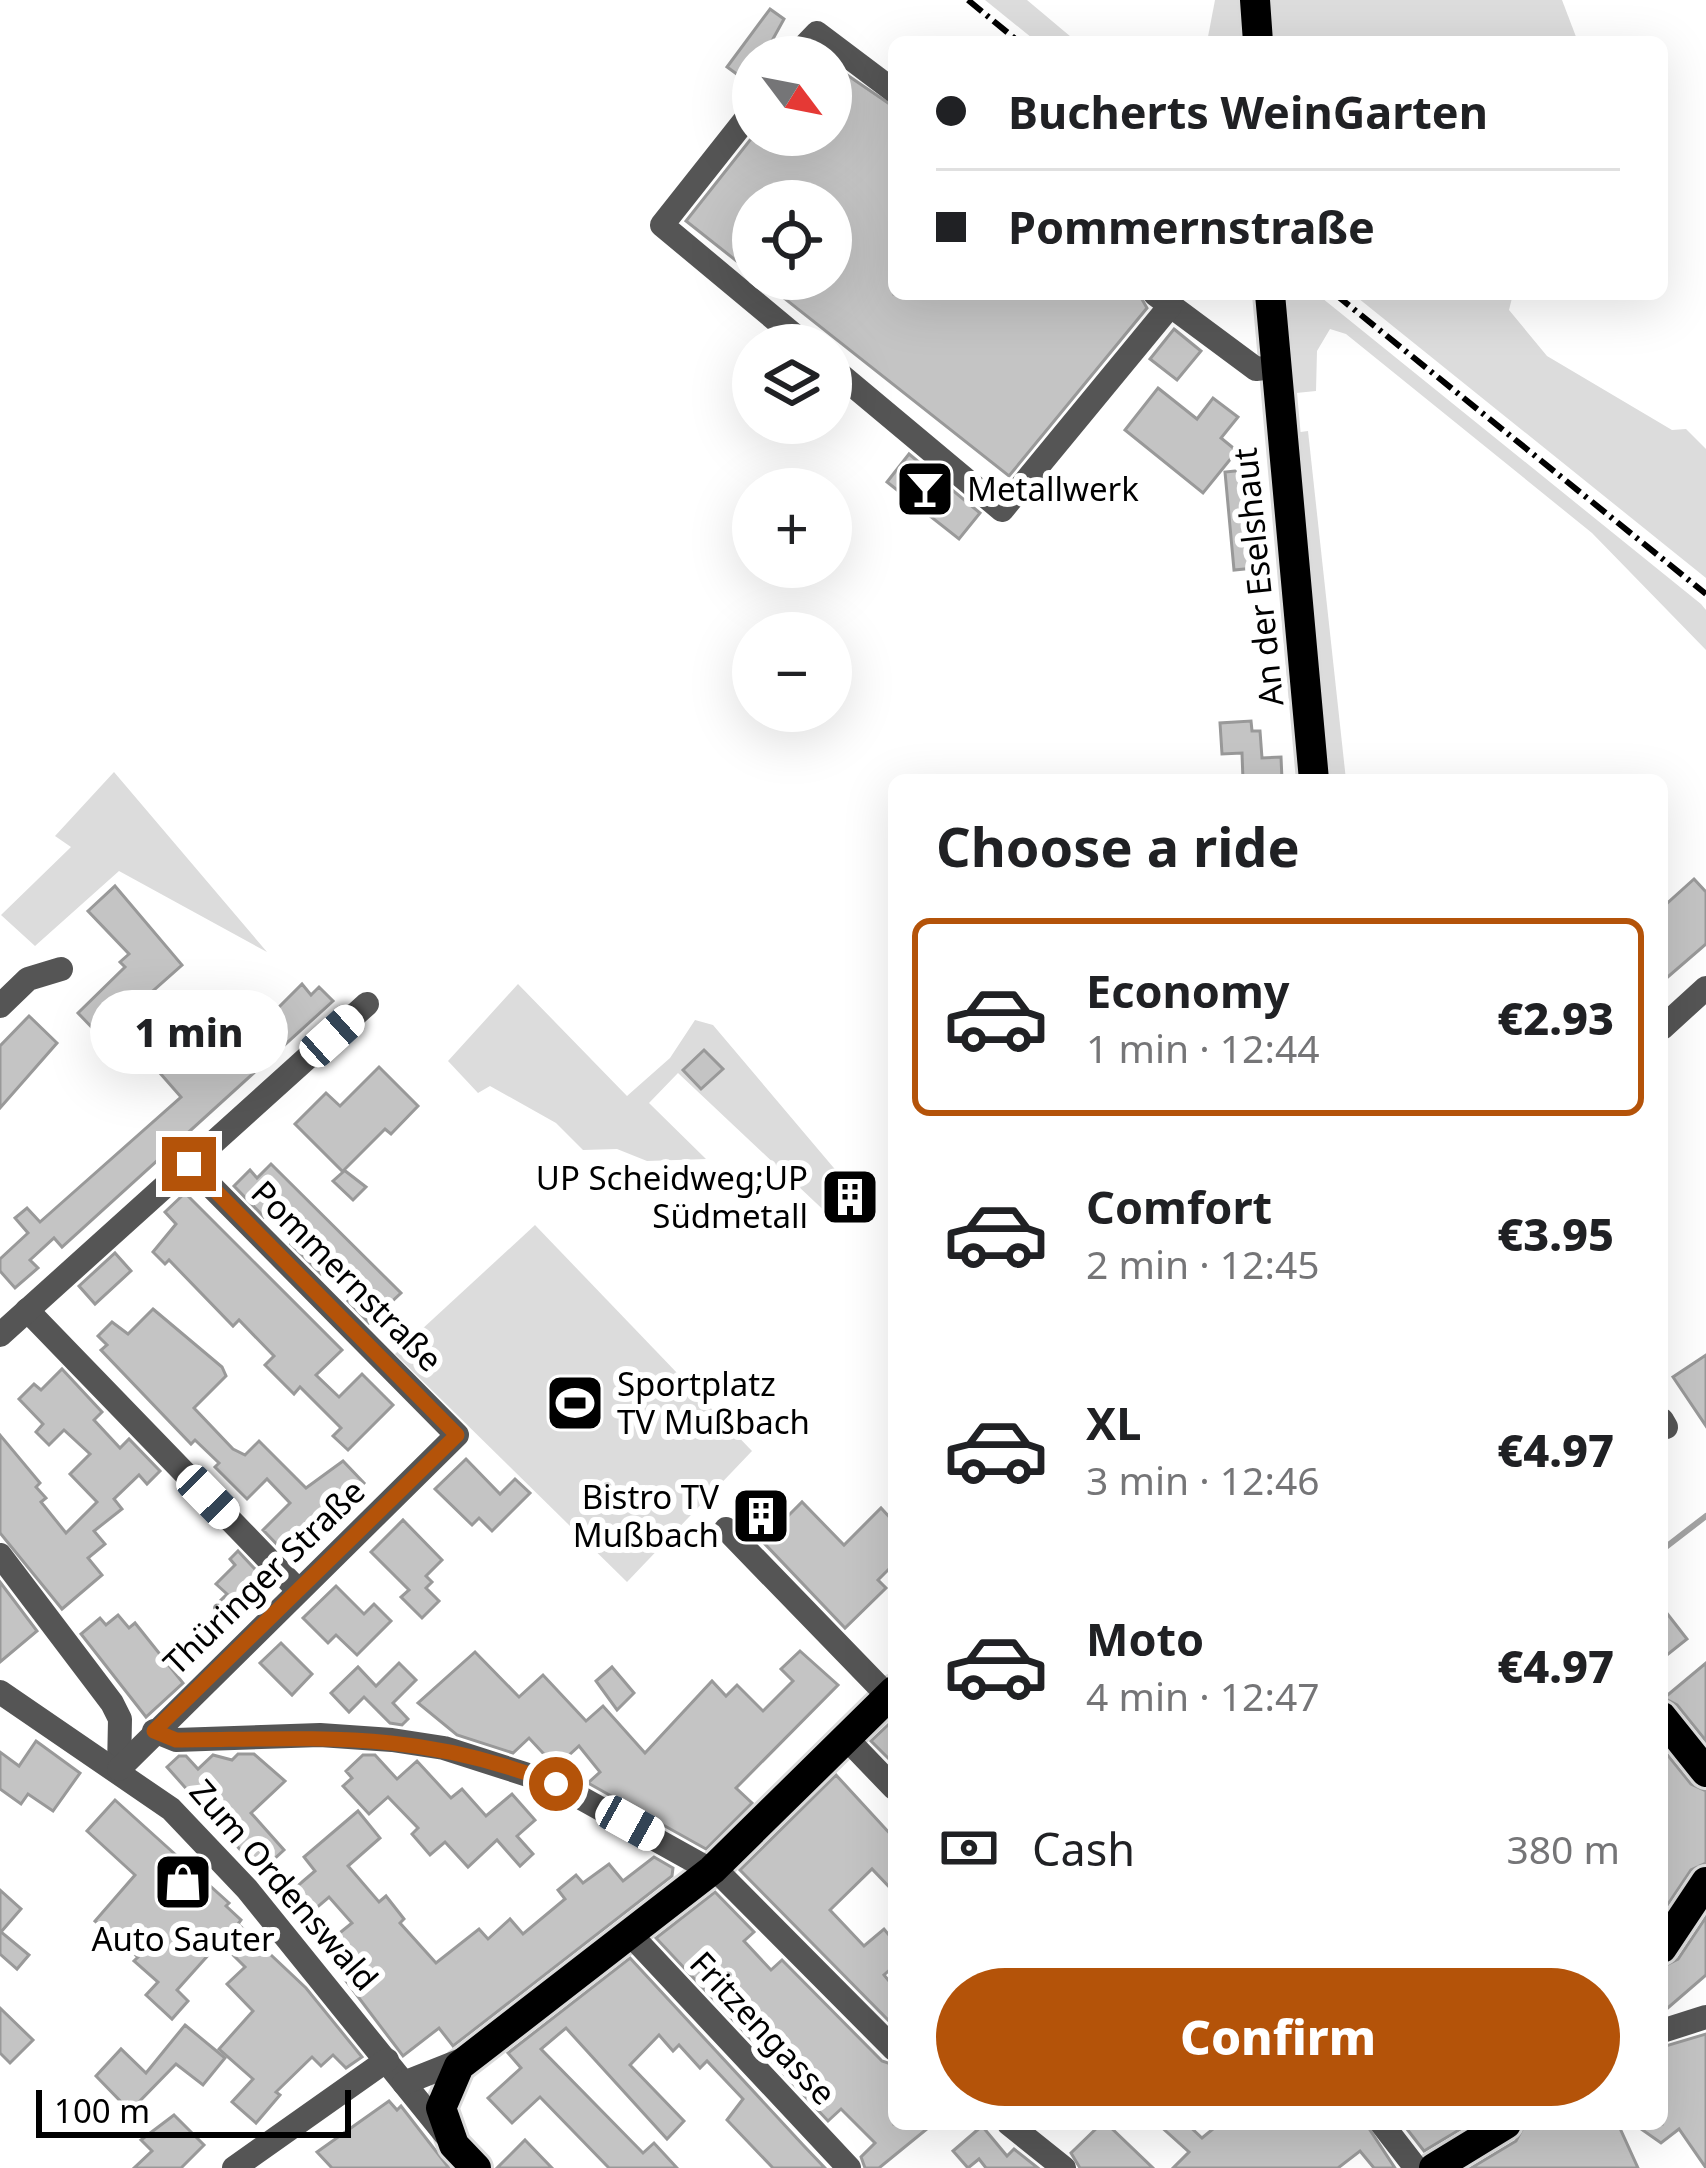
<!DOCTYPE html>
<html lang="en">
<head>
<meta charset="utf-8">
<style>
	:root { --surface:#fff; --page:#f2f2f2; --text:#202124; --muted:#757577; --line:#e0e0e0; --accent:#b45309 }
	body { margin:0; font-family:"Noto Sans",sans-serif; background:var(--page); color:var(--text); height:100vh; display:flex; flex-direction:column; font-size:45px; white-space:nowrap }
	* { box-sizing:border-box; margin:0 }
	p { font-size:39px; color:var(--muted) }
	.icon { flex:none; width:66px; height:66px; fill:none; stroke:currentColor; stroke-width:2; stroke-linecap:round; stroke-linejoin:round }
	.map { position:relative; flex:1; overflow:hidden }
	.details { position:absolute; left:888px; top:774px; width:780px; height:1356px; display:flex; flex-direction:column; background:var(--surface); border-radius:18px; box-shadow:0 12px 48px #0002 }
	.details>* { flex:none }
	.top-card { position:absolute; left:888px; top:36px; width:780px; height:264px; border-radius:18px; box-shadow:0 12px 48px #0002; display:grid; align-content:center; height:264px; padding:0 48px; background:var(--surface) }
	.needle { width:78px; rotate:122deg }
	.controls { position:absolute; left:732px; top:36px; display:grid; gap:24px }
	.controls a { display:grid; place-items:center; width:120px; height:120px; border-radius:50%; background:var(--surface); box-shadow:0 12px 48px #0002; font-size:60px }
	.scale { position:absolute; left:36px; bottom:30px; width:315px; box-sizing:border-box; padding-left:12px; border:6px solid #000; border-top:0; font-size:33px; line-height:42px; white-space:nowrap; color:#000; -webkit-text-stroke:9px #fff; paint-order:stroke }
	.end { position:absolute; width:54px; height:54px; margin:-27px; border:15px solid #b45309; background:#fff; box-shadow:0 0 0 6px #fff }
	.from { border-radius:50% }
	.bubble { position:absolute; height:84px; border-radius:42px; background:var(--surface); box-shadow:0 12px 48px #0002; font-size:39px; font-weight:800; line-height:84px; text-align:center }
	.car { position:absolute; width:36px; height:72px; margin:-36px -18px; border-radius:15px; box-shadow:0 0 9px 3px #0007; background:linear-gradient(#fff 24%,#345 0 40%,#fff 0 76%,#345 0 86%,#fff 0) }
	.top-card b { display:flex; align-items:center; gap:42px; height:114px; font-size:45px }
	.top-card b+b { border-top:3px solid var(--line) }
	.top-card i { width:30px; height:30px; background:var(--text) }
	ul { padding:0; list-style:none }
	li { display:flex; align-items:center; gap:36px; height:198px; margin:0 24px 18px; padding:0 24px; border:6px solid transparent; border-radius:18px }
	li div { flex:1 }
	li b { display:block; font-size:45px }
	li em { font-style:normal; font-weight:800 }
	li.active { border-color:var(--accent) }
	li>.icon { width:108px; height:108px; stroke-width:1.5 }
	h2 { padding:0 48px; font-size:54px; line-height:144px }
	.pay { display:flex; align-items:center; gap:30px; height:132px; padding:0 48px; font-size:45px }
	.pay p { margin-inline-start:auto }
	.cta { display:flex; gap:24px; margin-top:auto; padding:24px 48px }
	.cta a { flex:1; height:138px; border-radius:72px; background:var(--accent); color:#fff; font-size:48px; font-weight:800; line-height:138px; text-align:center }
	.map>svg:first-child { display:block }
	.green { fill:#dcdcdc }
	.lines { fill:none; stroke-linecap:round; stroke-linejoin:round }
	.stream { stroke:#a3a3a3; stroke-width:6 }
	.building { fill:#c4c4c4; stroke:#999; stroke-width:3 }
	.major-casing { stroke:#dbdbdb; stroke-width:36 }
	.minor { stroke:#555; stroke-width:24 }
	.major { stroke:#000; stroke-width:30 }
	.rail { stroke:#000; stroke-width:6; stroke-dasharray:18 6 3 6; stroke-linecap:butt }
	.route { stroke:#b45309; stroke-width:15 }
	.labels { text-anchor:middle; stroke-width:12; stroke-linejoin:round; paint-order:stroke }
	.poi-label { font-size:33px; fill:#000; stroke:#fff; text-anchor:start }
	.street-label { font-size:33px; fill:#000; stroke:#fff }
</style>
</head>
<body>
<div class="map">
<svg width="1706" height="2168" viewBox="0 0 1706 2168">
	<rect width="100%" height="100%" fill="#fff"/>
	<g class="green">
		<polygon points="985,0 1027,0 1077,42 1037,42"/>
		<polygon points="1215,0 1242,0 1243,42 1207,42"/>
		<polygon points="1265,0 1562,0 1578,42 1267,42"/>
		<polygon points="1284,294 1317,294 1701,604 1706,610 1706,650 1592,533 1346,334 1330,329 1317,351 1316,391 1286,394"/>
		<polygon points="1353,294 1513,294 1509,310 1547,356 1672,430 1686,429 1706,449 1706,578"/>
		<polygon points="1308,431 1346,780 1324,780 1293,433"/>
		<polygon points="114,772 267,952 119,871 35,946 1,915 71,847 55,836"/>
		<polygon points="518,984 627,1096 670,1058 695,1020 713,1025 877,1219 833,1219 678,1073 649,1103 706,1159 647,1161 617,1149 583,1150 556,1123 490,1086 478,1093 448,1061"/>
		<polygon points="535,1225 752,1451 627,1582 395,1354"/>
	</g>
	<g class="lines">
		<polyline class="stream" points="1662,1550 1706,1516"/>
	</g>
	<g class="building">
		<polygon points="770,9 784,19 763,57 753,57 745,80 727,67"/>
		<polygon points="831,64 894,107 894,294 1139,294 1147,308 1009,476 760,279 831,279 831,201 753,201 753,274 686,221 754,135 831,135"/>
		<polygon points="1174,329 1201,351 1177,380 1150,359"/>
		<polygon points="1158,388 1197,419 1213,398 1238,417 1221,438 1237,451 1203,493 1125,430"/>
		<polygon points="909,454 980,513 959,539 887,482"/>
		<polygon points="1255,469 1265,567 1234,570 1225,472"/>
		<polygon points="1251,721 1252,731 1260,731 1262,758 1281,757 1282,780 1243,780 1242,753 1222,754 1220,723"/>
		<polygon points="1694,879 1706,892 1706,944 1662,982 1662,908"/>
		<polygon points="115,886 182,965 101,1037 78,1013 125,967 120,962 129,954 88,911"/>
		<polygon points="302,984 311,995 319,987 333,1001 62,1247 54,1238 30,1260 38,1268 15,1288 0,1271 0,1259 28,1233 15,1218 27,1208 40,1222 181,1097 160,1073 189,1046 204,1063 242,1029 249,1037"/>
		<polygon points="29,1016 57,1043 0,1108 0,1046"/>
		<polygon points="704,1050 723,1069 701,1089 683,1070"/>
		<polygon points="379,1067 418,1106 391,1134 385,1129 344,1170 366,1187 353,1200 333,1181 343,1172 295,1124 326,1093 340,1106"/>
		<polygon points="271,1164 401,1293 369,1323 348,1301 361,1287 335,1261 321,1274 291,1244 308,1227 281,1200 264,1217 234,1186 250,1170 257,1178"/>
		<polygon points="185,1193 342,1350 316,1375 339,1397 362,1374 393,1405 348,1450 333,1436 341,1428 300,1387 294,1394 265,1365 274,1356 239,1320 233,1326 169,1260 165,1264 153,1252 176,1224 165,1212"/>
		<polygon points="115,1253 131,1271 95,1304 79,1286"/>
		<polygon points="153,1309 222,1367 226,1376 194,1408 233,1449 245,1455 259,1441 306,1488 343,1461 364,1483 292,1560 263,1530 290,1503 267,1479 247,1499 215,1467 219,1463 195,1440 191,1444 101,1350 107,1345 98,1336 112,1322 128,1334"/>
		<polygon points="1706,1355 1706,1426 1673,1377"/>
		<polygon points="62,1369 102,1412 94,1420 120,1448 129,1439 160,1471 147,1484 139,1475 114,1499 122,1509 94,1531 105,1544 88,1558 102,1575 62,1609 0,1533 0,1435 40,1483 36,1487 46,1498 41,1502 66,1533 97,1502 70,1474 90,1454 64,1430 49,1445 36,1432 43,1424 19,1399 34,1384 41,1390"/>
		<polygon points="466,1459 500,1494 515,1479 530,1493 492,1531 479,1518 472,1525 435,1489"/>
		<polygon points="765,1497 786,1518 802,1502 844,1545 881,1508 894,1522 894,1564 878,1580 886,1588 845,1628 742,1520"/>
		<polygon points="403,1520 442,1560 426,1576 432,1582 426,1588 439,1601 422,1618 401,1597 409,1590 371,1552"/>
		<polygon points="238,1551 268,1583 226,1620 213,1608 227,1594 216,1584 235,1565 230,1559"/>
		<polygon points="0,1582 37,1631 0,1662"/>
		<polygon points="336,1586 364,1614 374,1604 391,1621 357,1655 336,1635 328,1643 303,1618"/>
		<polygon points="1662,1607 1687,1639 1662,1659"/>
		<polygon points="118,1615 129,1628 135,1623 183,1683 146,1717 81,1634 100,1618 106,1625"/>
		<polygon points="281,1643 312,1674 292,1695 260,1663"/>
		<polygon points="800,1651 838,1685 736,1788 752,1803 706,1849 588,1783 600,1772 579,1746 556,1767 529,1738 513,1753 457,1735 418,1703 475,1652 519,1697 543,1675 586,1721 603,1706 645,1753 712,1681 726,1696 737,1685 763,1711 793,1681 781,1669"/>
		<polygon points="399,1663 416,1680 393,1703 408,1719 402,1725 390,1723 364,1697 349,1712 331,1693 358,1667 376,1686"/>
		<polygon points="1706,1663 1706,1741 1677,1705 1664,1698"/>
		<polygon points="612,1667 634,1693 617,1710 596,1681"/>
		<polygon points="889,1724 894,1729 894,1764 871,1741"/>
		<polygon points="36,1741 80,1773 53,1811 28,1794 21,1804 0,1789 0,1752 19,1766"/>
		<polygon points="1662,1748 1691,1784 1706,1791 1706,1863 1691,1870 1662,1913"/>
		<polygon points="238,1754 254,1754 285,1781 251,1813 284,1850 260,1872 167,1767 179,1756 186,1756 198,1769 213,1755 232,1760"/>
		<polygon points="363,1755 375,1755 397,1779 417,1761 451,1798 462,1789 486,1816 512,1794 535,1820 517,1836 533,1854 520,1866 497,1840 468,1867 445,1842 430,1855 412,1834 418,1828 388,1797 369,1814 343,1786 352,1778 346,1771"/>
		<polygon points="836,1775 894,1838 894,1892 872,1869 830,1910 864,1946 884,1929 894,1941 894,1966 884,1975 894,1987 894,2026 740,1870"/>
		<polygon points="115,1800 229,1903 226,1906 241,1920 238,1924 306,1988 362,2057 346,2068 333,2055 321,2066 312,2057 276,2092 280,2095 256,2123 232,2102 253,2079 219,2049 253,2011 227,1984 245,1967 220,1942 177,1990 188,2001 172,2019 146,1995 158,1982 134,1961 138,1957 95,1921 135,1875 87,1831"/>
		<polygon points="358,1811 380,1838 348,1866 379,1902 386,1896 404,1919 400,1923 436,1963 479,1929 488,1939 510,1919 523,1934 565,1899 558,1890 576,1875 583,1883 609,1864 623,1881 654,1857 673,1868 672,1876 453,2046 439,2028 403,2056 321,1948 352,1923 329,1897 300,1922 281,1900 315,1871 304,1857"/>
		<polygon points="0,1890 21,1909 1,1932 29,1955 17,1969 0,1954"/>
		<polygon points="715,1892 754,1932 744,1941 771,1970 782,1960 882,2061 894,2065 894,2124 933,2124 879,2168 865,2168 861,2157 875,2143 841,2109 828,2121 656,1938"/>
		<polygon points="1706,1917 1706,1975 1662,2013 1662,1967 1678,1959"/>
		<polygon points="630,1958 804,2146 825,2168 773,2168 727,2120 743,2099 707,2061 700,2068 679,2045 673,2051 659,2035 630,2065 684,2121 667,2139 566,2028 541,2049 643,2153 654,2143 677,2168 609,2168 540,2097 512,2123 488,2098 521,2068 508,2053"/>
		<polygon points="0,2008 33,2040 10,2063 0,2053"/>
		<polygon points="185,2025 225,2058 203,2085 176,2064 130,2111 96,2076 121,2049 146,2073"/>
		<polygon points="1706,2034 1706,2168 1679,2129 1661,2143 1634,2124 1662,2124 1662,2047"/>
		<polygon points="389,2101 397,2110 401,2106 449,2168 332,2168 317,2152"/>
		<polygon points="174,2115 204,2145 181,2168 134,2168 152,2151 141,2140"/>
		<polygon points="1101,2124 1107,2124 1153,2168 1080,2168 1071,2153"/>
		<polygon points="1158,2124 1187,2124 1202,2138 1219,2124 1366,2124 1395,2168 1374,2168 1360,2151 1338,2168 1173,2168 1189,2152"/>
		<polygon points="1403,2124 1469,2124 1424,2151"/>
		<polygon points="1525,2124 1618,2124 1638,2168 1471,2168 1516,2141"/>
		<polygon points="982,2126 1007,2156 1014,2149 1038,2168 986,2168 979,2159 968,2168 953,2151"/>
		<polygon points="525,2140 552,2168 497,2168"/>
	</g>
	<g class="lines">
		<defs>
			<g id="major">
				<polyline points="1255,0 1258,42"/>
				<polyline points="1270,294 1314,780"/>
				<polyline points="1662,1717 1706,1772"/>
				<polyline points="1662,1948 1706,1882"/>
				<polyline points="476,2168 454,2145 441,2108 459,2066 712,1870 894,1691"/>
				<polyline points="1434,2168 1506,2124"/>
			</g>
		</defs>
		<use href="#major" class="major-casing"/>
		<g class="minor">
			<polyline points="794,57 817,33 894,91"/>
			<polyline points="753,110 662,225 806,345"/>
			<polyline points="1155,294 1256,369 1274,367"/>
			<polyline points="831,367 1002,510 1170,306"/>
			<polyline points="0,1006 28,979 61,969"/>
			<polyline points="1662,1028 1706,988"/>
			<polyline points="27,1310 298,1590"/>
			<polyline points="0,1335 367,1004"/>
			<polyline points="1662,1420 1666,1427"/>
			<polyline points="726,1529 889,1697"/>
			<polyline points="0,1555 112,1703 120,1719 119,1769"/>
			<polyline points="0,1692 171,1809 247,1889 445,2134"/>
			<polyline points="154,1731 176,1740 320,1735 392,1740 444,1748 556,1784 723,1877 894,2049"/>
			<polyline points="845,1737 894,1788"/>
			<polyline points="119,1769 457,1435 189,1164"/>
			<polyline points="630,1934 849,2168"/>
			<polyline points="1662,2031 1706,2017"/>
			<polyline points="404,2083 467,2058"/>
			<polyline points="1009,2124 1064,2168"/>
			<polyline points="1382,2124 1416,2168"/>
			<polyline points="234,2168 387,2060"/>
		</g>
		<use href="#major" class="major"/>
		<g class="rail">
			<polyline points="968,0 1019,42"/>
			<polyline points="1335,294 1706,594"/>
		</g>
	</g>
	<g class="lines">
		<path class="route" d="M189,1164l268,271 -303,296 22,9c143,-1 242,-11 380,44"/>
	</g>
	<defs>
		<symbol id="bar-square" viewBox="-11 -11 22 22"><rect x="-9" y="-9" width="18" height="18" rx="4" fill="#000" stroke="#fff"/><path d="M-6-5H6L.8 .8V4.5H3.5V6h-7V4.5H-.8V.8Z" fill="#fff"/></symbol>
		<symbol id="building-square" viewBox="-11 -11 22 22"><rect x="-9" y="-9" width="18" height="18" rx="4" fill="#000" stroke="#fff"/><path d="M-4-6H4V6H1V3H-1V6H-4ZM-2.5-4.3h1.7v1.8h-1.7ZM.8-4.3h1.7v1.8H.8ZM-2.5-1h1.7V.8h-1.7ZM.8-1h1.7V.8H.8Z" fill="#fff"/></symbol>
		<symbol id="stadium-square" viewBox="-11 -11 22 22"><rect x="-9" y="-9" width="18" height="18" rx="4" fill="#000" stroke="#fff"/><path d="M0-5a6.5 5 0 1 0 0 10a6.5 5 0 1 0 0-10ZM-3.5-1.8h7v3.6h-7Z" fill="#fff"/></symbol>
		<symbol id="shop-square" viewBox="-11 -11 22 22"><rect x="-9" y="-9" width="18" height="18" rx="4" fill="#000" stroke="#fff"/><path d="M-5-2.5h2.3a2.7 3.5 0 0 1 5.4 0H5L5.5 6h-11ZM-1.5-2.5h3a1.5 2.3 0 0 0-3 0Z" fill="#fff"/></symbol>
	</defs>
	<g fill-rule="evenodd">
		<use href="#bar-square" x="892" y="456" width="66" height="66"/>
		<use href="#building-square" x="817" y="1164" width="66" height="66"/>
		<use href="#stadium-square" x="542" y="1370" width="66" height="66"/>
		<use href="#building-square" x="728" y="1483" width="66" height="66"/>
		<use href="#shop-square" x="150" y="1849" width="66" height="66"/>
	</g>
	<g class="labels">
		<g class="poi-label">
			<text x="967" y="501">Metallwerk</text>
			<text x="808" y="1190" text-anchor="end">UP Scheidweg;UP<tspan x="808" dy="38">Südmetall</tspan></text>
			<text x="617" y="1396">Sportplatz<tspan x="617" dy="38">TV Mußbach</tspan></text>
			<text x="719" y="1509" text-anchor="end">Bistro TV<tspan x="719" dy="38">Mußbach</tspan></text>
			<text x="183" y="1951" text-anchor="middle">Auto Sauter</text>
		</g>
		<g class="street-label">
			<text transform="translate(1258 577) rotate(-96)" y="12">An der Eselshaut</text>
			<text transform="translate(347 1276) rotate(45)" y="12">Pommernstraße</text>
			<text transform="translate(264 1577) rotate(-44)" y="12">Thüringer Straße</text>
			<text transform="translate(284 1885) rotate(49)" y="12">Zum Ordenswald</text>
			<text transform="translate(763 2028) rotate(47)" y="12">Fritzengasse</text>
		</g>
	</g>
</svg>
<div class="controls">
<a><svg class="needle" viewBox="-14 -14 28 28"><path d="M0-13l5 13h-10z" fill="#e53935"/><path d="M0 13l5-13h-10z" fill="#757577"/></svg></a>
<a><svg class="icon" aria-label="locate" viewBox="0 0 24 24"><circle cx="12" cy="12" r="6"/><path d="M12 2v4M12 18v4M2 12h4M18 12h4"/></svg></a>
<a><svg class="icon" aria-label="layers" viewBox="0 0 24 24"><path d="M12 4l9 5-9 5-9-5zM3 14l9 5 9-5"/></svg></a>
<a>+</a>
<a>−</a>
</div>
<div class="scale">100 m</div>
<i class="end from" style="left:556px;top:1784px"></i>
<i class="end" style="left:189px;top:1164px"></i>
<div class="bubble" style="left:90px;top:990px;width:198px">1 min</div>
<i class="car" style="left:332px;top:1036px;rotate:48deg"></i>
<i class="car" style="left:208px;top:1497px;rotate:136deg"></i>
<i class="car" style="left:630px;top:1823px;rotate:119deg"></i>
<div class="top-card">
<b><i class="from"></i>Bucherts WeinGarten</b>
<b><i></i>Pommernstraße</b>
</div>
<section class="details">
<h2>Choose a ride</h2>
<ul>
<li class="active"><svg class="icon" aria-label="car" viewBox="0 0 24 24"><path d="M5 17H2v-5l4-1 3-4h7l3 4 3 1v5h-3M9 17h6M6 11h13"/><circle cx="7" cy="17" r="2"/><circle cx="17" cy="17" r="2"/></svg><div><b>Economy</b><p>1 min · 12:44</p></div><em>€2.93</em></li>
<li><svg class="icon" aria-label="car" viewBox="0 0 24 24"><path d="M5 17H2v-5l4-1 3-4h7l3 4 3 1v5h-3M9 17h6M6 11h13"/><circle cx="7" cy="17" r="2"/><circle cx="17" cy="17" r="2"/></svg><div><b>Comfort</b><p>2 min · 12:45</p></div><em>€3.95</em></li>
<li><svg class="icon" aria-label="car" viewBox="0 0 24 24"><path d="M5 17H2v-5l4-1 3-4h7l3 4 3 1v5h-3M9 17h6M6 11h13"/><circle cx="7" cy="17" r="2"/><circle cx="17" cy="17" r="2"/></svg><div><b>XL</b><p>3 min · 12:46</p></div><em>€4.97</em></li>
<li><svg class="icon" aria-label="car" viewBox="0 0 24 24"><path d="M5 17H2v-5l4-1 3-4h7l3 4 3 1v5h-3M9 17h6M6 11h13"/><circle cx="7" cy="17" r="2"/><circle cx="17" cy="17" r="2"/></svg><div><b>Moto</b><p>4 min · 12:47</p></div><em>€4.97</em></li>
</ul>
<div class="pay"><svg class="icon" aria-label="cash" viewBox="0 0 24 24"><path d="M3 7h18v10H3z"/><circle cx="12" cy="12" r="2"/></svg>Cash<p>380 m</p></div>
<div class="cta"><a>Confirm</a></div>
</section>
</div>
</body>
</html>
